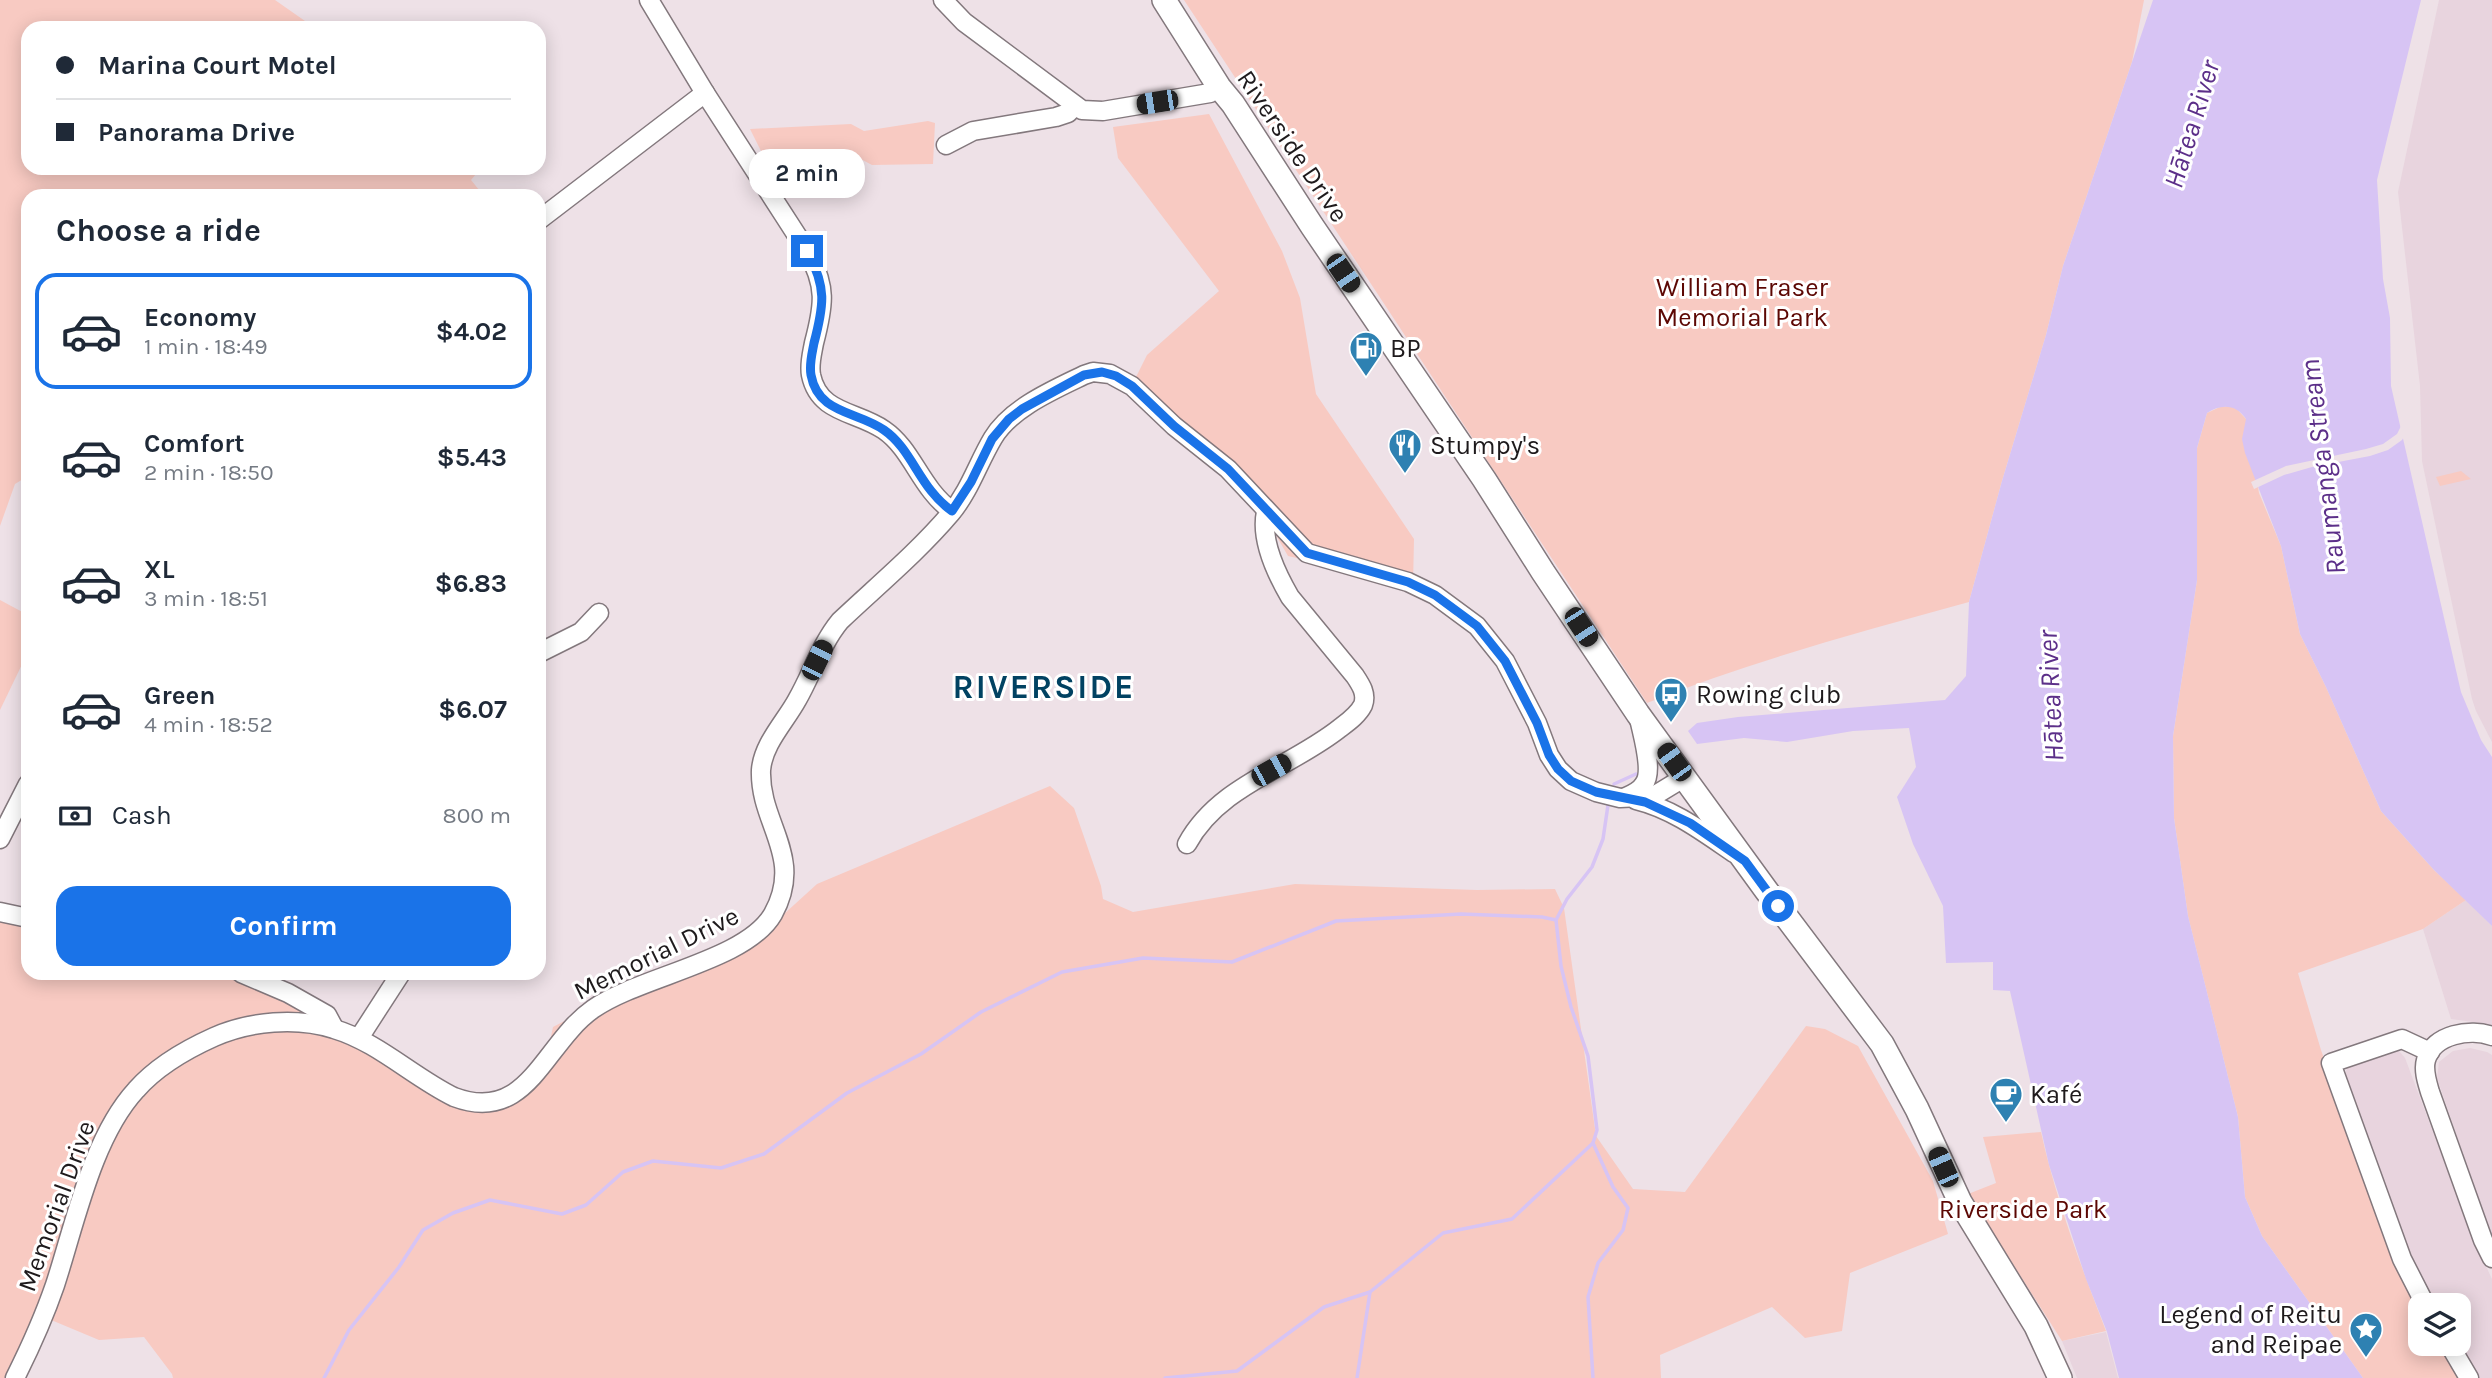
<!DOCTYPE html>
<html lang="en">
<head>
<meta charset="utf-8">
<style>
	:root { --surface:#fff; --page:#f6f6f7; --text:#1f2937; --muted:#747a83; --line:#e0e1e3; --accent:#1a73e8 }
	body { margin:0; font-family:Karla,sans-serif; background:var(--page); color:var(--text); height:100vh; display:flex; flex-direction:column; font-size:26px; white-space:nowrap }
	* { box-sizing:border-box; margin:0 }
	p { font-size:23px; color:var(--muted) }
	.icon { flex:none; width:38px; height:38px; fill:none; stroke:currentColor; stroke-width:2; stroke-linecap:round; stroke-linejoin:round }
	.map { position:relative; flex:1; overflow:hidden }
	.panel { position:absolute; left:21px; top:189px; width:525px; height:791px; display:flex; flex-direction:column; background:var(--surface); border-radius:21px; box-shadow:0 4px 18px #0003 }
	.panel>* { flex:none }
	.guide { position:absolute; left:21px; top:21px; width:525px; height:154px; border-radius:21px; box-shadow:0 4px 18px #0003; display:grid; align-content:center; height:154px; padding:0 35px; background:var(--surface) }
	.controls { position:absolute; left:2408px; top:1293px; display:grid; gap:14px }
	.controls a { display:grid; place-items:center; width:63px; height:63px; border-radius:14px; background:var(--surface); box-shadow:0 4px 18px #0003; font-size:35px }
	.end { position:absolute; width:32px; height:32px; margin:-16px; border:9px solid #1a73e8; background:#fff; box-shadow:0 0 0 4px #fff }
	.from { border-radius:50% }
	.bubble { position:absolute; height:49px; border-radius:21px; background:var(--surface); box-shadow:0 4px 18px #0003; font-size:23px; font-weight:700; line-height:49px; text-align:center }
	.car { position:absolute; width:21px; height:42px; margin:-21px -10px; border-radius:9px; box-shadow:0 0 5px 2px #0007; background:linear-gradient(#222 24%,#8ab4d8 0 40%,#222 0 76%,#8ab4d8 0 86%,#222 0) }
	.guide b { display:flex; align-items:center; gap:24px; height:66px; font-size:26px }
	.guide b+b { border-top:2px solid var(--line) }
	.guide i { width:18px; height:18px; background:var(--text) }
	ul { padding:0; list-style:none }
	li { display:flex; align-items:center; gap:21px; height:116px; margin:0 14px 10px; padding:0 21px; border:4px solid transparent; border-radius:21px }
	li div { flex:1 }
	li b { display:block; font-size:26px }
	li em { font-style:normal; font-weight:700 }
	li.on { border-color:var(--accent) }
	li>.icon { width:63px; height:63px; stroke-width:1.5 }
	h2 { padding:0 35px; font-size:32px; line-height:84px }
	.pay { display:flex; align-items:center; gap:18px; height:77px; padding:0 35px; font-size:26px }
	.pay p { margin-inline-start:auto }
	.action { display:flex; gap:14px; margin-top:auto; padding:14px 35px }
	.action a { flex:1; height:80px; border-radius:21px; background:var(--accent); color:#fff; font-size:28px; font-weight:700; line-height:80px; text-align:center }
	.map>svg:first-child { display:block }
	.built { fill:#e8d4de }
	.green { fill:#f8cac2 }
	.water { fill:#d7c4f4 }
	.pier { fill:#eee1e7 }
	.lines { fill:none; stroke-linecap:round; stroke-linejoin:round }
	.stream { stroke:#d7c4f4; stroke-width:3.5 }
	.minor-casing { stroke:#83787d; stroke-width:21 }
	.major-casing { stroke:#83787d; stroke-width:26 }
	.minor { stroke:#fff; stroke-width:18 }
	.major { stroke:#fff; stroke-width:23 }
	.route { stroke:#1a73e8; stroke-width:9 }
	.labels { text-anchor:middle; stroke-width:6; stroke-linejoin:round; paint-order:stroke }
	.street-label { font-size:26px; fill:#1e1a1c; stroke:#fff }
	.park-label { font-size:26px; fill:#5c0703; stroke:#fff }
	.poi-label { font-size:26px; fill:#1e1a1c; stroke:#fff; text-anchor:start }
	.water-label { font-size:28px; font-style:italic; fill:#5c2f89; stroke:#fff }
	.district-label { font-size:33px; font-weight:bold; letter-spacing:2px; fill:#014262; stroke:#fff }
</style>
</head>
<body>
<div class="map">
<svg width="2492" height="1378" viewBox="0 0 2492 1378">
	<rect width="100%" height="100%" fill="#eee1e7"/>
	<g class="built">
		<polygon points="2439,0 2492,0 2492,742 2476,711 2472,699 2422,461 2420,386 2398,192"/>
		<polygon points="2466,900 2492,926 2492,1032 2480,1023 2451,1019 2423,929"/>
		<polygon points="2470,1048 2487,1052 2492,1055 2492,1239 2437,1078 2439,1062 2453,1051"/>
		<polygon points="2399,1051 2405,1058 2475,1243 2492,1279 2492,1378 2470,1378 2459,1344 2459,1306 2427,1305 2344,1077 2347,1068"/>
		<polygon points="2106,1332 2118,1378 2077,1378 2062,1341"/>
	</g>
	<g class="green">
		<polygon points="0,0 275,0 315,28 28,28 28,168 481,168 471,180 484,196 28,196 28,476 15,484 0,526"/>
		<path d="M1184,0h960l-12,62 -69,204 -17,69 -44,146 -33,121c-109,30 -217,59 -322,101z"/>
		<polygon points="1209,114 1282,251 1300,298 1316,394 1414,539 1413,585 1288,556 1262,511 1133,383 1147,355 1219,291 1118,158 1113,127"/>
		<polygon points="928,121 935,123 933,164 872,165 857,157 828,151 763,155 750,129 851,124 864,131"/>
		<polygon points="2229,406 2236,408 2246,419 2259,493 2281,546 2300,634 2326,687 2381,811 2434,870 2466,900 2423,929 2298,973 2321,1050 2401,1278 2420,1309 2420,1344 2441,1344 2462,1378 2363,1378 2262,1236 2245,1197 2238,1117 2188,916 2174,818 2173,736 2197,580 2197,448 2207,413 2220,407"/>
		<polygon points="2461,471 2471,479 2440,486 2436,477"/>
		<polygon points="0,600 28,615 28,652 0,710"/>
		<polygon points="1050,786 1074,808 1101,886 1103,899 1133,912 1295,884 1477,890 1555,889 1564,908 1596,1136 1633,1189 1685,1192 1806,1026 1825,1029 1858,1046 1933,1181 1948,1234 1850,1273 1842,1331 1805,1338 1772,1307 1660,1355 1661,1378 173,1378 172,1374 144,1337 99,1340 44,1317 9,1378 0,1378 0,915 28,920 28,973 233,973 290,995 476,1109 543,1074 553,1027 633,985 751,944 817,884"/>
		<path d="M2041,1132c15,68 40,134 65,199l-44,10 -94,-147 28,-11 -13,-46z"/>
	</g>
	<path class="water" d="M2153,0h268l-44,180 6,99 7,39 1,68 70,306 20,48 11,17v169l-58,-56 -53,-59 -55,-124 -26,-53 -19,-88 -36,-93 -3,-14 4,-20c-10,-15 -25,-15 -39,-6l-10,35v132l-24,156 1,82 14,98 50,201 7,80 17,39 101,142h-244l-12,-46 -21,-53 -37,-114 -39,-174 -17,-1v-28l-47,1 -3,-57 -30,-62 -16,-47 19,-30 -7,-39 -56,3 -66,11 -43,-4 -47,6 -9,-13 9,-8 41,-6 207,-17 21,-24 3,-74 33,-121 44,-146 17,-69z"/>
	<polygon class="pier" points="2403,422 2406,433 2402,440 2388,450 2370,456 2312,467 2284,475 2254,489 2251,482 2286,466 2366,449 2383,444 2397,434"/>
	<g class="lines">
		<g class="stream">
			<polyline points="1614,784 1636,774"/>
			<polyline points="324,1378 349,1330 399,1267 423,1230 453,1213 490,1200 562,1214 586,1205 623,1172 653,1161 721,1168 764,1154 847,1093 921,1054 981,1012 1062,972 1143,958 1232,962 1336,921 1461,914 1542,917 1556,920"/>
			<polyline points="1165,1378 1237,1371 1324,1307 1370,1292 1443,1233 1512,1219 1593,1143 1597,1130 1588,1056 1571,1007 1561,966 1556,920 1567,899 1592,867 1603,839 1608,805"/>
			<polyline points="1357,1378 1370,1292"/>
			<polyline points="1593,1378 1588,1297 1598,1263 1623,1230 1628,1208 1613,1187 1593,1143"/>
		</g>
		<defs>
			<g id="minor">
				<polyline points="649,0 705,93"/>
				<polyline points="943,0 964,22 1082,110 1103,111 1210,93 1219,87"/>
				<polyline points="946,145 973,131 1056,117 1068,113 1075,106"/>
				<path d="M539,220l166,-127 102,158c20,35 17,54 7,92 -2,11 -5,21 -3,32 8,39 46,36 73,55 29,20 36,58 68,81"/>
				<polyline points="539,653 581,632 599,613"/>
				<path d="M1626,797c7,-3 14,-6 18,-13 10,-13 -2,-50 -5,-66"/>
				<path d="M1636,800c37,9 67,32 98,53"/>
				<polyline points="0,839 28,784"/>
				<path d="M1187,844c32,-59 103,-76 153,-116 8,-6 18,-13 23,-23 4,-11 -2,-20 -8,-29l-65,-79c-14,-24 -30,-57 -24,-85"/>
				<polyline points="0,912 28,918"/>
				<polyline points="241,973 288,993 327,1015 334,1028"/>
				<path d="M2492,1036c-21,-8 -59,-2 -66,24 -3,10 1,22 4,32l53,148 9,18"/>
				<polyline points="359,1038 401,973"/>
				<polyline points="2426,1306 2402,1259 2331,1063 2402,1039 2430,1052"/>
				<polyline points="2449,1344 2469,1378"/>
				<path d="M15,1378c15,-30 29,-61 40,-93 20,-61 37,-147 81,-195 21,-24 49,-40 78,-53 36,-16 83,-20 120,-8 44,13 79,48 120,68 74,28 89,-53 139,-88 47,-33 153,-48 180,-95 32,-58 -14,-90 -12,-144 2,-26 24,-48 36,-70 15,-26 24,-56 43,-79 37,-35 78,-69 111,-108 19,-23 27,-50 42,-75 18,-30 60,-48 91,-63l9,-3 17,2 22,12 42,40 54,43 79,84 101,29 27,13 42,31 28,35 32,62 12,32 9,14 13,12 25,11 24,6 20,-1 17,-3 28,-17"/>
			</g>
			<polyline id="major" points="1164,0 1219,87 1233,104 1312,226 1484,479 1543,572 1638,714 1766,890 1882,1044 1917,1109 1960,1202 2036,1326 2060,1378"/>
		</defs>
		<use href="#minor" class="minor-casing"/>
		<use href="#major" class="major-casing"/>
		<use href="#minor" class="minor"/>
		<use href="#major" class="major"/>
	</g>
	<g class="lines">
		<path class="route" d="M807,251c20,36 17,54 7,92 -2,11 -5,21 -3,32 7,39 46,36 73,55 29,20 35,58 68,81l19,-29 21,-43 17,-20 13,-10 62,-34 18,-3 14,4 16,10 42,40 54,43 79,84 101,29 27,13 42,31 28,35 32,62 12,32 9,14 13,12 25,11 49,10 45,21 55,38 33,45"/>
	</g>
	<defs>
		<symbol id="fuel-pin" viewBox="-11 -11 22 30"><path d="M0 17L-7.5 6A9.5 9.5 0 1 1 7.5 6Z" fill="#2e81b2" stroke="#fff"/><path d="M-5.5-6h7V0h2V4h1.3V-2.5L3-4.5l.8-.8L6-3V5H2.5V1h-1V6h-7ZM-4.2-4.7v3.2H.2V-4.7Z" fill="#fff"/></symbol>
		<symbol id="restaurant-pin" viewBox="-11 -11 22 30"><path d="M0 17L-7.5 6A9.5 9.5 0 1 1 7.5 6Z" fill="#2e81b2" stroke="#fff"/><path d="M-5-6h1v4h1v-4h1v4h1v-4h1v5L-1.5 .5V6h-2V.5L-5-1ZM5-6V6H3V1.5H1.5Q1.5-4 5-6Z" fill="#fff"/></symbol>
		<symbol id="bus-pin" viewBox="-11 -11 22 30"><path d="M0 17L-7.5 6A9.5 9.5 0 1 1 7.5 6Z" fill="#2e81b2" stroke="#fff"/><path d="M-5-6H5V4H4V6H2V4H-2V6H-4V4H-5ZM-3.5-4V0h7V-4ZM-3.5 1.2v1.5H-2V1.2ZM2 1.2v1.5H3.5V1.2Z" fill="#fff"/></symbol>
		<symbol id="cafe-pin" viewBox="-11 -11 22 30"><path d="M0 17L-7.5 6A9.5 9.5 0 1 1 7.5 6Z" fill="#2e81b2" stroke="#fff"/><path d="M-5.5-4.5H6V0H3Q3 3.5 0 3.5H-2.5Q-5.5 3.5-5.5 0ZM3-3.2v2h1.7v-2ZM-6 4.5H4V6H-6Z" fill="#fff"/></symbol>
		<symbol id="sight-pin" viewBox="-11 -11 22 30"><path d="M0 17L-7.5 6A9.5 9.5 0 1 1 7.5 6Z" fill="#2e81b2" stroke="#fff"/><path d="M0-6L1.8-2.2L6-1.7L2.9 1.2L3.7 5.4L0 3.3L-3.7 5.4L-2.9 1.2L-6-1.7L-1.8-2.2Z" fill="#fff"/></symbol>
	</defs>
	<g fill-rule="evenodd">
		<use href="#fuel-pin" x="1347" y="329" width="38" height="52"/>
		<use href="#restaurant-pin" x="1386" y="426" width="38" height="52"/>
		<use href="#bus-pin" x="1652" y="675" width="38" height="52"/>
		<use href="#cafe-pin" x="1987" y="1075" width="38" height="52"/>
		<use href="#sight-pin" x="2347" y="1310" width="38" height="52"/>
	</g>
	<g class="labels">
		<g class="street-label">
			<text transform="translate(1293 146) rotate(56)" y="9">Riverside Drive</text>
			<text transform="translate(656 953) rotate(-26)" y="9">Memorial Drive</text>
			<text transform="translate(56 1206) rotate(-70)" y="9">Memorial Drive</text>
		</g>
		<g class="park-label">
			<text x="1742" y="296">William Fraser<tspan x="1742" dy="30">Memorial Park</tspan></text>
			<text x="2023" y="1218">Riverside Park</text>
		</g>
		<g class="poi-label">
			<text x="1390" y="357">BP</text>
			<text x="1430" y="454">Stumpy's</text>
			<text x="1696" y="703">Rowing club</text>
			<text x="2030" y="1103">Kafé</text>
			<text x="2342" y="1323" text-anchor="end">Legend of Reitu<tspan x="2342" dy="30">and Reipae</tspan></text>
		</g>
		<g class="water-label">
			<text transform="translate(2191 124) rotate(-73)" y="10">Hātea River</text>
			<text transform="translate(2322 467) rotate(-97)" y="10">Raumanga Stream</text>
			<text transform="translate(2050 696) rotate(-93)" y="10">Hātea River</text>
		</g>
		<g class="district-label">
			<text x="1044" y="698">RIVERSIDE</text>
		</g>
	</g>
</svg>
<div class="controls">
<a><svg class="icon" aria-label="layers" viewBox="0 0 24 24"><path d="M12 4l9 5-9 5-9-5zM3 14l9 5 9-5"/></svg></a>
</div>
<i class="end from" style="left:1778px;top:906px"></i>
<i class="end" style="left:807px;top:251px"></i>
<div class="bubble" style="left:749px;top:149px;width:116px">2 min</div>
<i class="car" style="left:1157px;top:102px;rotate:261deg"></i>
<i class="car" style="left:1343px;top:273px;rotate:146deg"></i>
<i class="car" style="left:1581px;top:627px;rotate:147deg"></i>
<i class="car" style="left:817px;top:660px;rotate:26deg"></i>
<i class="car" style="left:1674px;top:762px;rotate:324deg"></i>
<i class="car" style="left:1271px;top:770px;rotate:61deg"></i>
<i class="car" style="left:1943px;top:1167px;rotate:336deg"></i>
<div class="guide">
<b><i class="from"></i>Marina Court Motel</b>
<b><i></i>Panorama Drive</b>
</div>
<section class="panel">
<h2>Choose a ride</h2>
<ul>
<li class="on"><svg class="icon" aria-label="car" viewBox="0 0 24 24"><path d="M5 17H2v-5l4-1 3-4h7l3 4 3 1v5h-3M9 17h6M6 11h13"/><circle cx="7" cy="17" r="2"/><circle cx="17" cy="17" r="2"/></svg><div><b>Economy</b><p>1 min · 18:49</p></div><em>$4.02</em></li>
<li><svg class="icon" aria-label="car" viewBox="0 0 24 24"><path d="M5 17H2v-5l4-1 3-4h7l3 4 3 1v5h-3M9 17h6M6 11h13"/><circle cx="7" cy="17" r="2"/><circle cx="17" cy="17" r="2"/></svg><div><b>Comfort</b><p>2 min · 18:50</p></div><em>$5.43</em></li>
<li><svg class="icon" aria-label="car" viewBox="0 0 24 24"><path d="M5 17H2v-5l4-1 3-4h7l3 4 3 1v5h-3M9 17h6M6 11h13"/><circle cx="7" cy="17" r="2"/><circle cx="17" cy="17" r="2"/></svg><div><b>XL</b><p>3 min · 18:51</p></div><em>$6.83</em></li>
<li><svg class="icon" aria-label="car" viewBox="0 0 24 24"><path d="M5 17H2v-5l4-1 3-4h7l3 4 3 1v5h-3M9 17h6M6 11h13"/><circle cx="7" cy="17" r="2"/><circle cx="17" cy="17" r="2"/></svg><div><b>Green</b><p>4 min · 18:52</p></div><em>$6.07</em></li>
</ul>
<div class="pay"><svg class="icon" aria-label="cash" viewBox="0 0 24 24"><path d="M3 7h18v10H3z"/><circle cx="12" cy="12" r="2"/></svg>Cash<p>800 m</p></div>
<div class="action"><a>Confirm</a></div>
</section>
</div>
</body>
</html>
